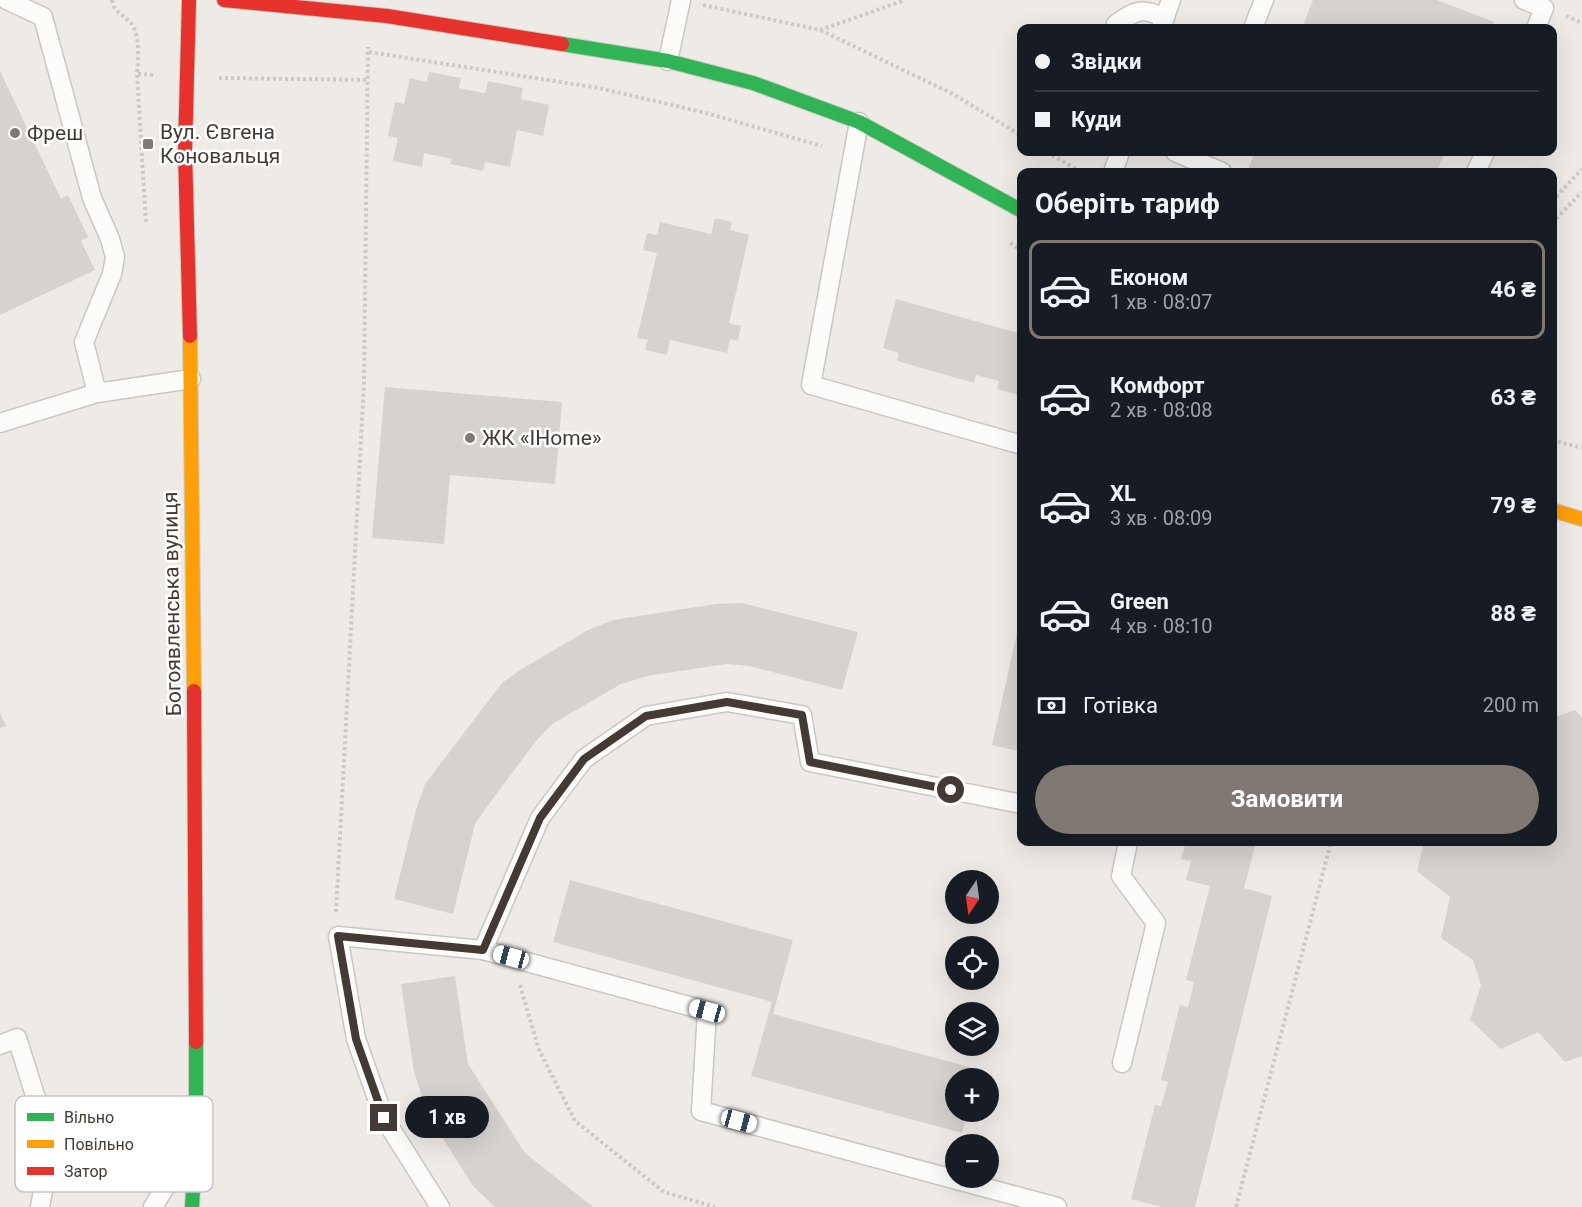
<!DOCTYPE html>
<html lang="uk">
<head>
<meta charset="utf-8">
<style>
	:root { --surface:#171b24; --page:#20242c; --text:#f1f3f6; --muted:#9ea1a6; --line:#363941; --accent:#7f7873 }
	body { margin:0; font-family:Roboto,sans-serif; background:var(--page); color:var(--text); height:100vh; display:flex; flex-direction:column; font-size:22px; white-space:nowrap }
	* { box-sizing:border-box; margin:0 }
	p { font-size:20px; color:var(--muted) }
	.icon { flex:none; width:33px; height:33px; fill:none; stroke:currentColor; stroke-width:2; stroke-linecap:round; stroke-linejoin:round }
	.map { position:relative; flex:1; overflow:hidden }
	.side { position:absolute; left:1017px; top:168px; width:540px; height:678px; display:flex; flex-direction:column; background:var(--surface); border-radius:12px; box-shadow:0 6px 24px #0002 }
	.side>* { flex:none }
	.banner { position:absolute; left:1017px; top:24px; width:540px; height:132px; border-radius:12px; box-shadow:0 6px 24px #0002; display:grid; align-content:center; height:132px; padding:0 18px; background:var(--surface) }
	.needle { width:39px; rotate:193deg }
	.tools { position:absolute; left:945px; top:870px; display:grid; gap:12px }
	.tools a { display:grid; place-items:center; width:54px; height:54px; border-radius:50%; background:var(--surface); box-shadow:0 6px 24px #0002; font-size:30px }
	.end { position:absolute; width:27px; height:27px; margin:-14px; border:8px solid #433a34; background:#fff; box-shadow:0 0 0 3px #fff }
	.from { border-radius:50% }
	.bubble { position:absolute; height:42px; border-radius:21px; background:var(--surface); box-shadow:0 6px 24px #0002; font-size:20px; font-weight:700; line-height:42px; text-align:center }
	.car { position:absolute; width:18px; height:36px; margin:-18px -9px; border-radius:8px; box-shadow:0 0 4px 2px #0007; background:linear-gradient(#fff 24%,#345 0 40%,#fff 0 76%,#345 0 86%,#fff 0) }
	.banner b { display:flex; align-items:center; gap:21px; height:57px; font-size:22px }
	.banner b+b { border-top:2px solid var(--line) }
	.banner i { width:15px; height:15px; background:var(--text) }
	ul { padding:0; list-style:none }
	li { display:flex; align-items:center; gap:18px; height:99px; margin:0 12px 9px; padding:0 6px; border:3px solid transparent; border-radius:12px }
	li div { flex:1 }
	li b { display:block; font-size:22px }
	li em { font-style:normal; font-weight:700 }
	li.active { border-color:var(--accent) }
	li>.icon { width:54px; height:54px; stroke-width:1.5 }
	h2 { padding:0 18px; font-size:27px; line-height:72px }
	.pay { display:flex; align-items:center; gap:15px; height:66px; padding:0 18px; font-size:22px }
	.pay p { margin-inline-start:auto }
	.button { display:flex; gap:12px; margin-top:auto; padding:12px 18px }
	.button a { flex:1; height:69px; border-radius:36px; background:var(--accent); color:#fff; font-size:24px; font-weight:700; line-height:69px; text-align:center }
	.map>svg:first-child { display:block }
	.building { fill:#d6d2ce }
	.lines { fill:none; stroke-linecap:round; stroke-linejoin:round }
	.lane-casing { stroke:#cac7c3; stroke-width:21 }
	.fast-casing { stroke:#cfc8bf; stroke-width:16 }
	.slow-casing { stroke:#cfc8bf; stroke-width:16 }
	.jam-casing { stroke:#cfc8bf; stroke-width:16 }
	.path { stroke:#ccc9c6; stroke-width:4; stroke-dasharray:3 3; stroke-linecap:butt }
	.lane { stroke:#fcfcfb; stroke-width:18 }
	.fast { stroke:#30b455; stroke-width:14 }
	.slow { stroke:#ff9f0a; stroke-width:14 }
	.jam { stroke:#e5322d; stroke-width:14 }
	.route { stroke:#433a34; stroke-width:8 }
	.poi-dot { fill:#7f7873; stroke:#fff; stroke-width:2 }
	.labels { text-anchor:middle; stroke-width:5; stroke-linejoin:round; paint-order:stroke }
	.poi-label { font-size:21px; fill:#433a34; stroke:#fff; text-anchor:start }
	.street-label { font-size:21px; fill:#433a34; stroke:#fff }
	.key { fill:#fff; stroke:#c7c4c2; stroke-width:1.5 }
	.key-label { font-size:16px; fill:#433a34 }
</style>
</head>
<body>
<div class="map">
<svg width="1582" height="1207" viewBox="0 0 1582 1207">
	<rect width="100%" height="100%" fill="#eeebe7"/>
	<g class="building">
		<polygon points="1313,0 1437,0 1494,22 1492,28 1302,28"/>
		<polygon points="0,71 61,199 68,195 88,237 81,241 95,270 0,315"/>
		<polygon points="429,72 461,78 459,88 485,93 488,81 523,88 521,99 549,105 543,136 517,130 510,167 485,162 483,171 450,164 452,159 424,153 422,167 393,161 398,138 388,136 395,102 404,104 410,78 427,82"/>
		<polygon points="1255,152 1445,152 1437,172 1247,172"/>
		<polygon points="715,218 732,222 730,230 749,235 729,323 741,326 738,341 730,339 727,353 670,340 667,355 645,350 648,340 637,338 657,253 643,250 647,233 657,235 660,222 711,234"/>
		<polygon points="896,299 1022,334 1022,396 997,389 999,381 976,375 974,383 897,361 899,353 883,348"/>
		<polygon points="385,387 562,402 555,484 450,475 444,544 372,538"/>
		<polygon points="742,603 858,632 842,690 750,666 726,664 647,676 621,684 552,724 536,741 489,804 475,824 453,914 394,899 416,810 425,784 502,683 520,670 588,630 613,620 716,604"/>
		<polygon points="1021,615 1022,615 1022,752 992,745"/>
		<polygon points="1575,710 1582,717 1582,1056 1565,1062 1538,1032 1501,1049 1470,1020 1481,985 1473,960 1441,938 1450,897 1417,871 1424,842 1552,842 1552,718"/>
		<polygon points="0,713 6,726 0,728"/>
		<polygon points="1186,842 1256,842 1244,888 1272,896 1195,1207 1162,1207 1131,1199 1155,1105 1161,1106 1168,1082 1161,1080 1180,1005 1188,1007 1194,982 1186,980 1210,886 1186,880 1191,861 1181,859"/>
		<polygon points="570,880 793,940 773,1014 980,1070 977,1078 956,1078 956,1112 968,1112 962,1133 751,1076 772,1002 553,942"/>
		<polygon points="455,976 468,1064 525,1153 593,1207 495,1207 473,1186 428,1115 414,1072 401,984"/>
	</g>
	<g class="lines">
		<defs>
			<g id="lane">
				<polyline points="7,0 43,17 92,198 110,239 115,257 112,274 84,342 97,393 191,379"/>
				<polyline points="1524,0 1544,8 1536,28"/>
				<path d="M1115,28l1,-4c20,-14 26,-17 49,-6"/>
				<polyline points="1161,28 1171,0"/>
				<polyline points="1253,28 1264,0"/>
				<polyline points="668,61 681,0"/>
				<polyline points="859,122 811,385 1022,445"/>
				<polyline points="1175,152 1222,172"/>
				<polyline points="1113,172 1120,152"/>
				<polyline points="1476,172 1485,152"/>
				<polyline points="0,423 97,393"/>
				<polyline points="483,950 707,1011 701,1111 1057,1207"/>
				<polyline points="0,1045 17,1038 51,1146 40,1207"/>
				<polyline points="1122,1063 1156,923 1121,876 1128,842"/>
				<polyline points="153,1207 190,1147"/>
				<polyline points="440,1207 384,1118 356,1039 338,936 483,950 540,818 584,759 646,716 727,702 802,715 810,762 1022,804"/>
			</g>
			<g id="fast">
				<polyline points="562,44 668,61 753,83 859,122 1022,211"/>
				<polyline points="192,1207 196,1138 196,1042"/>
			</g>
			<g id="slow">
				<polyline points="190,336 194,691"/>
				<polyline points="1552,510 1582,519"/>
			</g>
			<g id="jam">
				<polyline points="189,0 185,151 190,336"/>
				<polyline points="224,0 387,16 562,44"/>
				<polyline points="194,691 196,1042"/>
			</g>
		</defs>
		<use href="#lane" class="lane-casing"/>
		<use href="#fast" class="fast-casing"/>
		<use href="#slow" class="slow-casing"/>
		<use href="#jam" class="jam-casing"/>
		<g class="path">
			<path d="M112,0c2,14 14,15 21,26 7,11 5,35 4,48l9,150"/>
			<polyline points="703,5 820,30 953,94 1022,136"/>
			<polyline points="1566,16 1582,23"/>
			<polyline points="820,30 905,0"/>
			<polyline points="369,52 599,88 706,113 822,146"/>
			<polyline points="138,74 154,75"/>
			<polyline points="219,78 368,80"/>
			<polyline points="1047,152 1081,172"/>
			<polyline points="1552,201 1582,169"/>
			<polyline points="1552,223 1582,192"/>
			<polyline points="1010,243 1022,251"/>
			<polyline points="1552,440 1582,448"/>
			<polyline points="336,912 364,383 368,47"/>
			<polyline points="520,985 539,1050 575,1121 664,1192 715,1207"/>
			<polyline points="1236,1207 1331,842"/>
		</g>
		<use href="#lane" class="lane"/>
		<use href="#fast" class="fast"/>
		<use href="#slow" class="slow"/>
		<use href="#jam" class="jam"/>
	</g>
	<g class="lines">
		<polyline class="route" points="384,1118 356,1039 338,936 483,950 540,818 584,759 646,716 727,702 802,715 810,762 951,790"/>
	</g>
	<g class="poi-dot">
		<circle cx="15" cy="133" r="6"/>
		<rect x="142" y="138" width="12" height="12" rx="3"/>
		<circle cx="470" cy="438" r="6"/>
	</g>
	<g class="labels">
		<g class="poi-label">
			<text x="160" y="139">Вул. Євгена<tspan x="160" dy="24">Коновальця</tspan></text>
			<text x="27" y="140">Фреш</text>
			<text x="482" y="445">ЖК «IHome»</text>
		</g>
		<g class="street-label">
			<text transform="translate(172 604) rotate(-91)" y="7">Богоявленська вулиця</text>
		</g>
	</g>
	<rect x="15" y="1096" width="198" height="96" rx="9" class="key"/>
	<rect x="27" y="1113" width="27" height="8" fill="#30b455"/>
	<rect x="27" y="1140" width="27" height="8" fill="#ff9f0a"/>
	<rect x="27" y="1167" width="27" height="8" fill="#e5322d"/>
	<g class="key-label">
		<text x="64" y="1123">Вільно</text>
		<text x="64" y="1150">Повільно</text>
		<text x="64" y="1177">Затор</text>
	</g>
</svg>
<div class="tools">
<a><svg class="needle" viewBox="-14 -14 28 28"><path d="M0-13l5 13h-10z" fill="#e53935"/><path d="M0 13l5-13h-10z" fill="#9ea1a6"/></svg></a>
<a><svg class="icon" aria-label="locate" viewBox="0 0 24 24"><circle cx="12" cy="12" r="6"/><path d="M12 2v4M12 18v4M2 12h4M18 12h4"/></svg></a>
<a><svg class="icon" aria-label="layers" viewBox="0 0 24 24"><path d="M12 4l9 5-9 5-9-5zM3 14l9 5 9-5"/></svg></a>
<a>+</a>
<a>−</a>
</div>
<i class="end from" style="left:951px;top:790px"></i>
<i class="end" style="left:384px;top:1118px"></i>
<div class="bubble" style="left:405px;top:1096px;width:84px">1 хв</div>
<i class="car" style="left:511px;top:957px;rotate:285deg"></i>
<i class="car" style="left:707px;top:1011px;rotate:285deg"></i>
<i class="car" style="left:739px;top:1121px;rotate:105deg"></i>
<div class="banner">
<b><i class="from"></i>Звідки</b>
<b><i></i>Куди</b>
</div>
<section class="side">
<h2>Оберіть тариф</h2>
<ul>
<li class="active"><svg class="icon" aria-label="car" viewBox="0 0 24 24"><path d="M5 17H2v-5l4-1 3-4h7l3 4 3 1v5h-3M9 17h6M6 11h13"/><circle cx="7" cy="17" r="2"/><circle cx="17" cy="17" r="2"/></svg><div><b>Економ</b><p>1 хв · 08:07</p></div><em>46 ₴</em></li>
<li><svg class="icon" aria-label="car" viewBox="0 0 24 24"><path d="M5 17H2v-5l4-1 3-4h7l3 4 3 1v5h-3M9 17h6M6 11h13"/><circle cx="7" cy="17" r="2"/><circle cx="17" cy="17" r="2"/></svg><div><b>Комфорт</b><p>2 хв · 08:08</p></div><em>63 ₴</em></li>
<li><svg class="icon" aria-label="car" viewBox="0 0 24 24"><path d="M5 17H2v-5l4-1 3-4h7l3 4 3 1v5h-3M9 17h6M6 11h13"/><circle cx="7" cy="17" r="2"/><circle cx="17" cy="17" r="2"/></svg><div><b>XL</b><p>3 хв · 08:09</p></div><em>79 ₴</em></li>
<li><svg class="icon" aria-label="car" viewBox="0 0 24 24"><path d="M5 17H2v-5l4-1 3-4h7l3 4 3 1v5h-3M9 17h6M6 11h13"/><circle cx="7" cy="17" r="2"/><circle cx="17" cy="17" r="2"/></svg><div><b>Green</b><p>4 хв · 08:10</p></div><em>88 ₴</em></li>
</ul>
<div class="pay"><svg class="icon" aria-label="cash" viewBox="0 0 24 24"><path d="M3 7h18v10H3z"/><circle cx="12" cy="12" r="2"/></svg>Готівка<p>200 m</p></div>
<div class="button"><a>Замовити</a></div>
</section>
</div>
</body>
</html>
